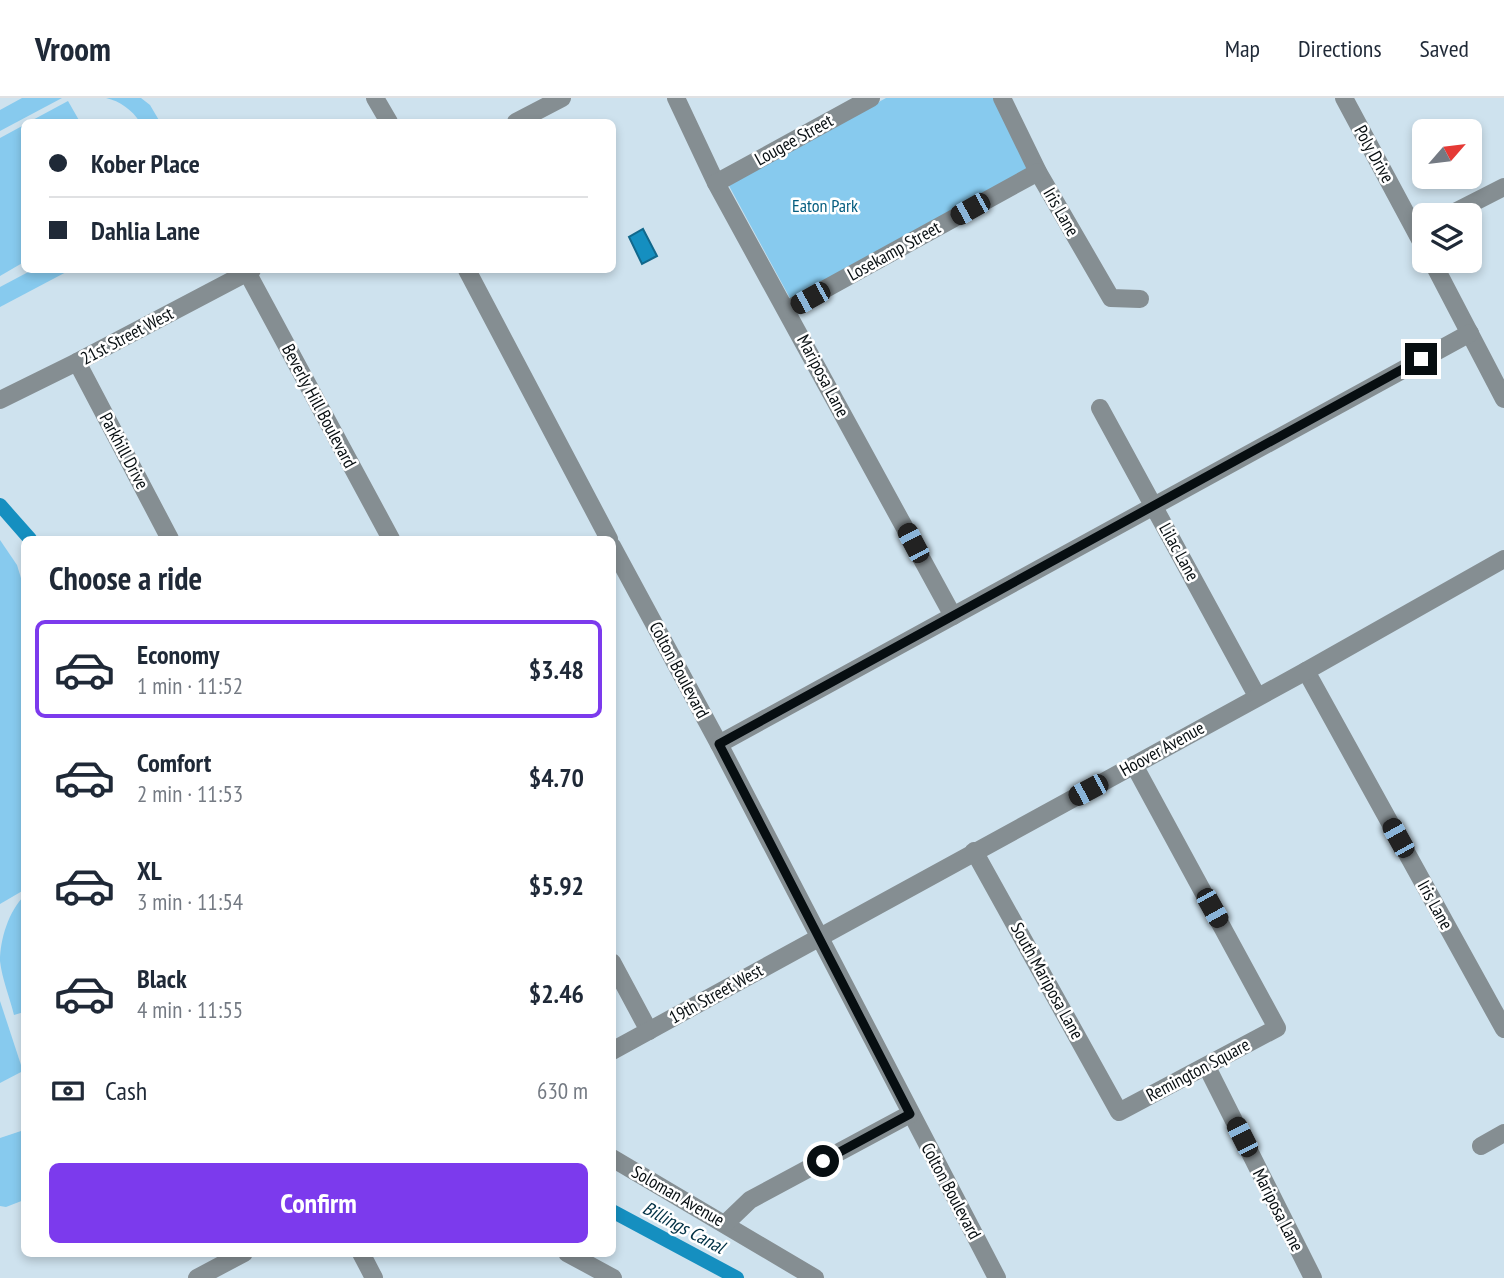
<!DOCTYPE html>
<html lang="en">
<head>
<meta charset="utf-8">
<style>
	:root { --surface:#fff; --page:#f6f6f7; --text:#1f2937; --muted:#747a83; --line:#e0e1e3; --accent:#7c3aed }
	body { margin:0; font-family:"PT Sans Narrow",sans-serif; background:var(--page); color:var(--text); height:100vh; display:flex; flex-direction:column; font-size:26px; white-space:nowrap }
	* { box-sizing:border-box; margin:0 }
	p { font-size:23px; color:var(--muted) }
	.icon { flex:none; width:38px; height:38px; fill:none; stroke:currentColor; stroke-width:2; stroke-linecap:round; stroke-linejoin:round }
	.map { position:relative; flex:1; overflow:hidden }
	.drawer { position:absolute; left:21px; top:438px; width:595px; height:721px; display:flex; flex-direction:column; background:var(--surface); border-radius:10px; box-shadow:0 4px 10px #0003 }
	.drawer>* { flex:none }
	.banner { position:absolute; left:21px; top:21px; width:595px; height:154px; border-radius:10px; box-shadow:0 4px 10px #0003; display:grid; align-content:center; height:154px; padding:0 28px; background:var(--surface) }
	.needle { width:46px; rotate:62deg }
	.tools { position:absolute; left:1412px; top:21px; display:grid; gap:14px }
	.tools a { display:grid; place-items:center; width:70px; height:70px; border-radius:10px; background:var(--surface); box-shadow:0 4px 10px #0003; font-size:35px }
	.end { position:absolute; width:32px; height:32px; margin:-16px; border:9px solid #070e11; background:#fff; box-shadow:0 0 0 4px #fff }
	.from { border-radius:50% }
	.car { position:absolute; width:21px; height:42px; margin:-21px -10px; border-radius:9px; box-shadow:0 0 5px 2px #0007; background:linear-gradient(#222 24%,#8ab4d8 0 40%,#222 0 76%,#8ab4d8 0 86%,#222 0) }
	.banner b { display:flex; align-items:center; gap:24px; height:66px; font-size:26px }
	.banner b+b { border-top:2px solid var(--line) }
	.banner i { width:18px; height:18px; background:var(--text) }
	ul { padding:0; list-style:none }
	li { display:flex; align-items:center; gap:21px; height:98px; margin:0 14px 10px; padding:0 14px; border:4px solid transparent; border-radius:10px }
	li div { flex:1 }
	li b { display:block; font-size:26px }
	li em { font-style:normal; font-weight:700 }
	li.active { border-color:var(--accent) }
	li>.icon { width:63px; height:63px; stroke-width:1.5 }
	h2 { padding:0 28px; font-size:32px; line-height:84px }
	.pay { display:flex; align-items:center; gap:18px; height:77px; padding:0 28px; font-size:26px }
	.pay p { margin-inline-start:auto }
	.button { display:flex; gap:14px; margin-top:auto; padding:14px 28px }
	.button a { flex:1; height:80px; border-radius:10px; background:var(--accent); color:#fff; font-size:28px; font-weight:700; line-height:80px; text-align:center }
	header { display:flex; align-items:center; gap:42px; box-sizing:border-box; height:98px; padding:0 35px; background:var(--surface); border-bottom:2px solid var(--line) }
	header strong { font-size:33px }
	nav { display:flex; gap:38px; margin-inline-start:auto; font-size:24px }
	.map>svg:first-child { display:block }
	.green { fill:#87caee }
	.water { fill:#158fc0; stroke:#11688c; stroke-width:2 }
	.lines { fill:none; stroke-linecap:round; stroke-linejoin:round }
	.canal { stroke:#158fc0; stroke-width:14 }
	.minor { stroke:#858e92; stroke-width:18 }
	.route { stroke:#070e11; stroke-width:9 }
	.labels { text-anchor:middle; stroke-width:5; stroke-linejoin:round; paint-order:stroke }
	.street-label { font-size:18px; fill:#070e11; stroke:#fff }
	.park-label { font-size:18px; fill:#055d7f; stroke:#fff }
	.water-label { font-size:19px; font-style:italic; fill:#003044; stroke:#fff }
</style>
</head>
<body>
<header>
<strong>Vroom</strong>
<nav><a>Map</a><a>Directions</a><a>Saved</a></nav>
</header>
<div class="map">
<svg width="1504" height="1180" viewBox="0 0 1504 1180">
	<rect width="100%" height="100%" fill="#cee2ee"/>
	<g class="green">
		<polygon points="22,0 62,0 0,33 0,12"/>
		<path d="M106,0h35l9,7 10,17h-20c-8,-12 -20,-21 -34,-24z"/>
		<polygon points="886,0 994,0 1032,71 791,202 728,86"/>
		<polygon points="68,3 80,24 29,24"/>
		<polygon points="24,27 24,164 0,178 0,40"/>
		<polygon points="32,172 70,172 0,209 0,189"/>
		<polygon points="0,442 17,467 24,490 24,792 0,806"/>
		<path d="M24,798v116l-10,3c-4,-17 -12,-36 -14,-54 0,-22 9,-50 24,-65z"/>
		<polygon points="0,903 23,973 0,985"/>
		<polygon points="24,1032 24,1102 6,1109 0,1108 0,1040"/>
	</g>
	<polygon class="water" points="643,131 657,158 642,166 629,139"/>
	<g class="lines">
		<g class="canal">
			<polyline points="0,407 30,441"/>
			<polyline points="612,1113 737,1180"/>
		</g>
		<g class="minor">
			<polyline points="375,0 389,24"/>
			<polyline points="676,0 716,85 953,518"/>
			<polyline points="1002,0 1038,74 1111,200 1140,201"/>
			<polyline points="1344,0 1424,149"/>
			<polyline points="516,24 562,0"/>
			<polyline points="716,85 871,0"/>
			<polyline points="1449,117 1504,89"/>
			<polyline points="1432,163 1504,301"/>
			<polyline points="467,172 609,441"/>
			<polyline points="247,174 391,441"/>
			<polyline points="787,212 1038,74"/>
			<polyline points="77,264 170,441"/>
			<polyline points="0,302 77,264 252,172"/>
			<polyline points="1100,310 1257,598"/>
			<polyline points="612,448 719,646 997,1180"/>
			<polyline points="1306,573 1504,931"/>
			<polyline points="719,646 1470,235"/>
			<polyline points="974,753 1119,1014 1277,930 1134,667"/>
			<polyline points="612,864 649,933"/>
			<polyline points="612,953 1306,573 1504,461"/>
			<polyline points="1207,969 1313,1180"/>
			<polyline points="1481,1048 1504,1035"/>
			<polyline points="612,1060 815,1180"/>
			<polyline points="726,1125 750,1102 910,1016"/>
			<polyline points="361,1155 374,1180"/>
			<polyline points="567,1155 613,1180"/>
			<polyline points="197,1180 244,1155"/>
		</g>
	</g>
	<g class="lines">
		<polyline class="route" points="823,1063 910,1016 719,646 1421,261"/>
	</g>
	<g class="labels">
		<g class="street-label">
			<text transform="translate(794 42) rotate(-29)" y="6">Lougee Street</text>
			<text transform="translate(1374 56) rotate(61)" y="6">Poly Drive</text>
			<text transform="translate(1061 114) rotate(60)" y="6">Iris Lane</text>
			<text transform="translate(894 153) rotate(-29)" y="6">Losekamp Street</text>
			<text transform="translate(127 238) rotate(-28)" y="6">21st Street West</text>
			<text transform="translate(823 278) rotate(62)" y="6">Mariposa Lane</text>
			<text transform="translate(319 308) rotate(62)" y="6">Beverly Hill Boulevard</text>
			<text transform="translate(124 353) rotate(62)" y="6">Parkhill Drive</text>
			<text transform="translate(1179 454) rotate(61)" y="6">Lilac Lane</text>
			<text transform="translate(679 572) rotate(62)" y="6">Colton Boulevard</text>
			<text transform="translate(1162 651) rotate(-29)" y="6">Hoover Avenue</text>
			<text transform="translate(1435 807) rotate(61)" y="6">Iris Lane</text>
			<text transform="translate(1047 883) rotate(61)" y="6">South Mariposa Lane</text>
			<text transform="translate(716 896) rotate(-29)" y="6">19th Street West</text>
			<text transform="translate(1198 972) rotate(-28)" y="6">Remington Square</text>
			<text transform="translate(951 1093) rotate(62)" y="6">Colton Boulevard</text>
			<text transform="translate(678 1098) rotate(30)" y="6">Soloman Avenue</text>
			<text transform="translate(1278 1112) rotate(63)" y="6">Mariposa Lane</text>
		</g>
		<g class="park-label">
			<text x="825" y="114">Eaton Park</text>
		</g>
		<g class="water-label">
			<text transform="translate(684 1129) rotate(28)" y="7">Billings Canal</text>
		</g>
	</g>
</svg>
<div class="tools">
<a><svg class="needle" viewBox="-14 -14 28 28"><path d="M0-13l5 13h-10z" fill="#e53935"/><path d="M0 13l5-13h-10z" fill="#747a83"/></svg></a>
<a><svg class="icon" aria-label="layers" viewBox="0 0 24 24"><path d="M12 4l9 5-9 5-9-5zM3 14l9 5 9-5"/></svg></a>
</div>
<i class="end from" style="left:823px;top:1063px"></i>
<i class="end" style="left:1421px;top:261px"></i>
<i class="car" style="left:970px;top:111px;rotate:241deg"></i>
<i class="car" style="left:810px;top:200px;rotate:241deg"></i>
<i class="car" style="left:913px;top:445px;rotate:332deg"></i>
<i class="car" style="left:1088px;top:692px;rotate:242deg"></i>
<i class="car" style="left:1398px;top:740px;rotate:331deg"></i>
<i class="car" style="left:1212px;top:810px;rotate:151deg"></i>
<i class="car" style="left:1242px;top:1039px;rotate:333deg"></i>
<div class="banner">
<b><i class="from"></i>Kober Place</b>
<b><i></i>Dahlia Lane</b>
</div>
<section class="drawer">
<h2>Choose a ride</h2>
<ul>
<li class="active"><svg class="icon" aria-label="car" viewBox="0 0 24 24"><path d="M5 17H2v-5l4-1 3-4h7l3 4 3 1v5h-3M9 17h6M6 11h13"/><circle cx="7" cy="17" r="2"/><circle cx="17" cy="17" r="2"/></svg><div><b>Economy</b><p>1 min · 11:52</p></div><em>$3.48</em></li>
<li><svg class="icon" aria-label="car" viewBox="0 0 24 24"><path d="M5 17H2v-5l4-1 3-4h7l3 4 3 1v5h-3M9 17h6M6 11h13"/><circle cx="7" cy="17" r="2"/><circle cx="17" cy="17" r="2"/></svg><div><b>Comfort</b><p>2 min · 11:53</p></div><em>$4.70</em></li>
<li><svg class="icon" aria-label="car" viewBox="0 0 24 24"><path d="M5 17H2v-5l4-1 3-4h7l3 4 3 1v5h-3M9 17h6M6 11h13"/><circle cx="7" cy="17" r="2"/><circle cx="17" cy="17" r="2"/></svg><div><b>XL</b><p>3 min · 11:54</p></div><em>$5.92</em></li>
<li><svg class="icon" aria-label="car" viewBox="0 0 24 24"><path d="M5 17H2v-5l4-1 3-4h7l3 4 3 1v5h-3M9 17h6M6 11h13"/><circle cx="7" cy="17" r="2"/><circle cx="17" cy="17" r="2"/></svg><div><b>Black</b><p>4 min · 11:55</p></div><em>$2.46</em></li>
</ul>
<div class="pay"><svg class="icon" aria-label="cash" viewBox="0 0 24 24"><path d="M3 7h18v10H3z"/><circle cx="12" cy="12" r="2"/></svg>Cash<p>630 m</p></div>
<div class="button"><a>Confirm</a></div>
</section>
</div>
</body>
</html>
